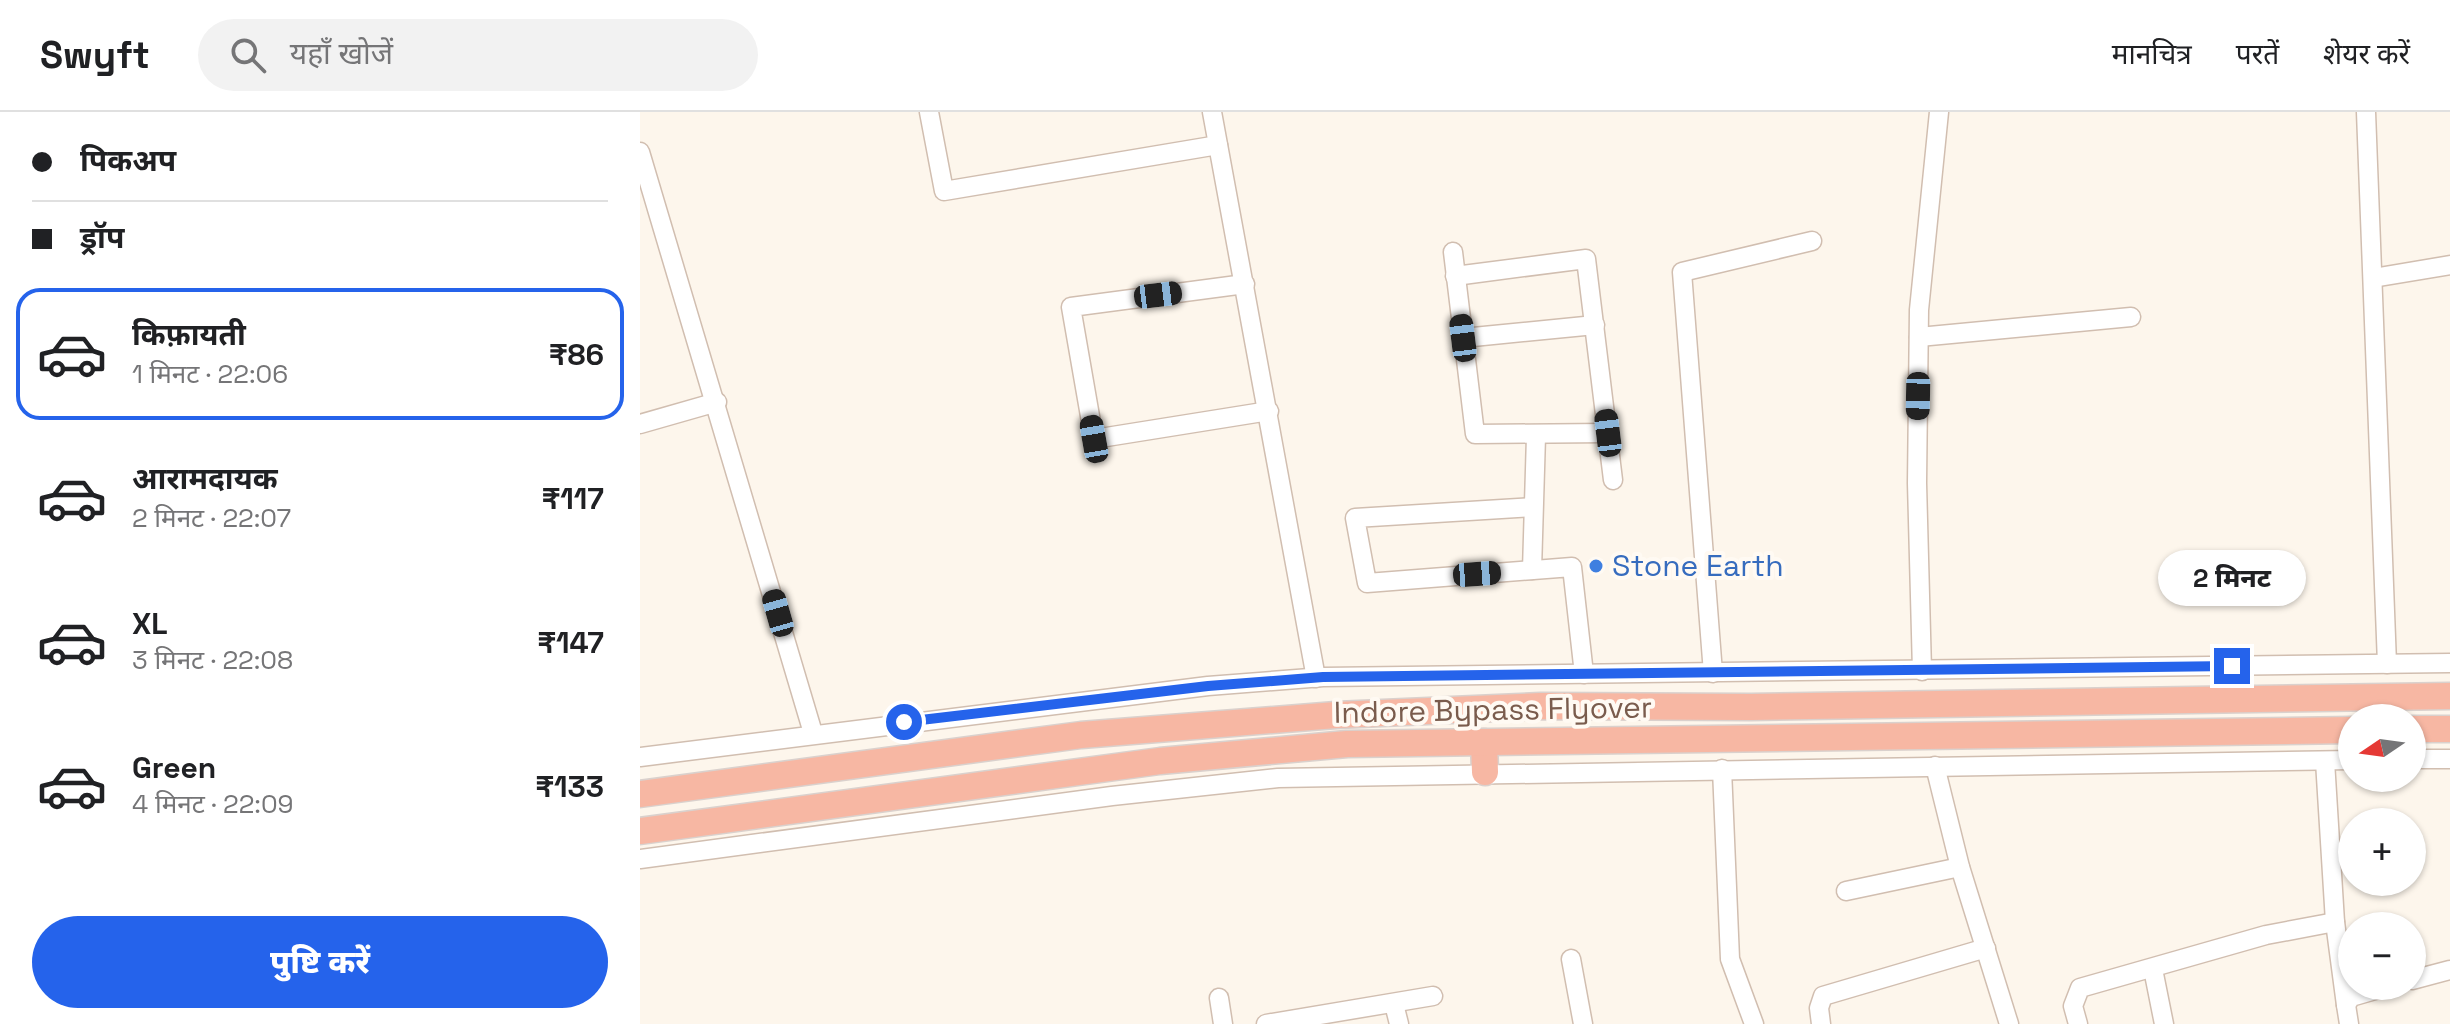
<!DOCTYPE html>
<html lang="hi">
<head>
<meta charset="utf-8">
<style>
	:root { --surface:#fff; --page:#f2f2f2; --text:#202124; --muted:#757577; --line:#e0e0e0; --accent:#2563eb }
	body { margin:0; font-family:"Space Grotesk","Noto Sans Devanagari",sans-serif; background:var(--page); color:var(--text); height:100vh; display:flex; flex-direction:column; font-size:30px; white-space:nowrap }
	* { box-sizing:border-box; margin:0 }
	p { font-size:26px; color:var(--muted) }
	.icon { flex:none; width:44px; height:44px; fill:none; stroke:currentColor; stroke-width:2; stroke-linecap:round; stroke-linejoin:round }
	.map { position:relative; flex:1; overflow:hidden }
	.side { display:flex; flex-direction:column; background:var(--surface); width:640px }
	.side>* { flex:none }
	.top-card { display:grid; align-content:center; height:176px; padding:0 32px; background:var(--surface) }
	.needle { width:52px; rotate:257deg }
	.controls { position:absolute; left:1698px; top:592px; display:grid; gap:16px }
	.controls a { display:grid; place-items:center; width:88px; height:88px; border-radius:50%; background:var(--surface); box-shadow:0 2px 6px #0004; font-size:40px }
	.end { position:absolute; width:36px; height:36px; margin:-18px; border:10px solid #2563eb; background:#fff; box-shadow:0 0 0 4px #fff }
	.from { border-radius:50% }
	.bubble { position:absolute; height:56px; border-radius:28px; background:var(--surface); box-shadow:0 2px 6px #0004; font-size:26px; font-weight:800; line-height:56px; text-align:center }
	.car { position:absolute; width:24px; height:48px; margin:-24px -12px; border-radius:10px; box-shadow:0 0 6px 2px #0007; background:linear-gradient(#222 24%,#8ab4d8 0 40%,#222 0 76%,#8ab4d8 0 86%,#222 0) }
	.top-card b { display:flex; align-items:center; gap:28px; height:76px; font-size:30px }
	.top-card b+b { border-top:2px solid var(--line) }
	.top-card i { width:20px; height:20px; background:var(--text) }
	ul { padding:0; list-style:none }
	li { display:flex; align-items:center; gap:24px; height:132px; margin:0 16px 12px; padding:0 16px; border:4px solid transparent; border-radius:24px }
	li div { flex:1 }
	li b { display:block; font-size:30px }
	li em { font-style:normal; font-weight:800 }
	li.selected { border-color:var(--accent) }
	li>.icon { width:72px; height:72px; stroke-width:1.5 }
	.button { display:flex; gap:16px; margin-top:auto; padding:16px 32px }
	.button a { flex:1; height:92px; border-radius:48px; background:var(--accent); color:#fff; font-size:32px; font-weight:800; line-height:92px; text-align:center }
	header { display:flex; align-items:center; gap:48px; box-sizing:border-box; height:112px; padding:0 40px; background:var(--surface); border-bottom:2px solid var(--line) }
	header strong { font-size:38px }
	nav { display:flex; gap:44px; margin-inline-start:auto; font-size:28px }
	.search { width:560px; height:72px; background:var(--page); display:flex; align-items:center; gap:20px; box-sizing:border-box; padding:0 28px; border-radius:44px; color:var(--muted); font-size:30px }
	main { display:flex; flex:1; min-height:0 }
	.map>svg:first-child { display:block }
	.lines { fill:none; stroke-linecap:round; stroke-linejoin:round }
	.minor-casing { stroke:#d1beb0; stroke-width:21 }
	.highway-casing { stroke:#dad1cd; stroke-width:29 }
	.minor { stroke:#fff; stroke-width:18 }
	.highway { stroke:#f7b7a3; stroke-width:26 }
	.route { stroke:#2563eb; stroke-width:10 }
	.shop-dot { fill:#3f7fe0; stroke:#fffaf3; stroke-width:3 }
	.labels { text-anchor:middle; stroke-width:8; stroke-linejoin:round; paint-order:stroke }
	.shop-label { font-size:30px; fill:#366cbe; stroke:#fffaf3; text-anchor:start }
	.street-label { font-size:30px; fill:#7a5c4d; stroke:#fffaf3 }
</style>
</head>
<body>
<header>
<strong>Swyft</strong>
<div class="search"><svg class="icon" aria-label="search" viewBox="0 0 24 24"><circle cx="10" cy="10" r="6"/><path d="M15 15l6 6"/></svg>यहाँ खोजें</div>
<nav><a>मानचित्र</a><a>परतें</a><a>शेयर करें</a></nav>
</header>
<main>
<section class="side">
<div class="top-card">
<b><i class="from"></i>पिकअप</b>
<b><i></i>ड्रॉप</b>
</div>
<ul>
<li class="selected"><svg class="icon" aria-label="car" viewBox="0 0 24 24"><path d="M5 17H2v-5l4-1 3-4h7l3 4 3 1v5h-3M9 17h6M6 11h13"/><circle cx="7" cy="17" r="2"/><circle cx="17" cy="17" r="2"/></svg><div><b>किफ़ायती</b><p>1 मिनट · 22:06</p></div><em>₹86</em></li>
<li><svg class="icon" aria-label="car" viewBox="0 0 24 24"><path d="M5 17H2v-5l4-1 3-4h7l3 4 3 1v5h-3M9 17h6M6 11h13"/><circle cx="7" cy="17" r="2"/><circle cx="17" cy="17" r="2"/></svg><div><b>आरामदायक</b><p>2 मिनट · 22:07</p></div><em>₹117</em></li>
<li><svg class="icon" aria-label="car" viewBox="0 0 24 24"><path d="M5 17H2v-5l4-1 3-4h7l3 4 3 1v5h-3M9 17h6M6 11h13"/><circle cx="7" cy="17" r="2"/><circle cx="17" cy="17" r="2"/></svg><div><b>XL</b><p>3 मिनट · 22:08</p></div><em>₹147</em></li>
<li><svg class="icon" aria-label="car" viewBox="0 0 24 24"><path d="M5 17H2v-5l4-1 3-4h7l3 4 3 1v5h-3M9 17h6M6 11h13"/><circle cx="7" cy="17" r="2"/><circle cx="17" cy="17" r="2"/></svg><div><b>Green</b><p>4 मिनट · 22:09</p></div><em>₹133</em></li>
</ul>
<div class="button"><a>पुष्टि करें</a></div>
</section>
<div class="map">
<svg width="1810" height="912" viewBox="0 0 1810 912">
	<rect width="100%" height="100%" fill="#fdf6ec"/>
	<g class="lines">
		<defs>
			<g id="minor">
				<polyline points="289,0 304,79 578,33"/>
				<polyline points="572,0 676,566"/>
				<polyline points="1726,0 1747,552"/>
				<polyline points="0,40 173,621"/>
				<polyline points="813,140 835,322 968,321"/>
				<polyline points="815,164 946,147 973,368"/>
				<polyline points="1733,166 1810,153"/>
				<polyline points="605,172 431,195 454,327 629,299"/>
				<polyline points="1279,225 1491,205"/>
				<polyline points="823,226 955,213"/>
				<polyline points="0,312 77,290"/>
				<polyline points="893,395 715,406 727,471 932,455 944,562"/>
				<polyline points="892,458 896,324"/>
				<polyline points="1282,559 1277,371 1279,198 1299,0"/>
				<polyline points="1073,561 1042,160 1172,129"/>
				<polyline points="0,645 568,574 683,565 1810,551"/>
				<polyline points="1772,647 1810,647"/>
				<polyline points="1685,649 1695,810 1706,893"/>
				<polyline points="1295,654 1320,755 1369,912"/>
				<polyline points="1082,657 1090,847 1114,912"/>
				<polyline points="0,747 472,684 638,666 1712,648"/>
				<polyline points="1206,779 1320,755"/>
				<polyline points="931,847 943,912"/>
				<polyline points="1513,857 1524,912"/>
				<polyline points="1772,868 1810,858"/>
				<polyline points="579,886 583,912"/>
				<polyline points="754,892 759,912"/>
				<polyline points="626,912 793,884"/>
				<polyline points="1181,912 1179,896 1183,884 1346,836"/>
				<polyline points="1438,912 1433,894 1440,876 1626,823 1695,810"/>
				<polyline points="1709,912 1706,893 1711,885 1749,874"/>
			</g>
			<g id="highway">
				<polyline points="1772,617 1810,617"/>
				<polyline points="844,630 845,660"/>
				<polyline points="0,682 441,623 696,603 901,594 1111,595 1810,584"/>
				<polyline points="0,719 520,649 707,632 1712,618"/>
			</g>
		</defs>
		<use href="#minor" class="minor-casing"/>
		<use href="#highway" class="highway-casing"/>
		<use href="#minor" class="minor"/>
		<use href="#highway" class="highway"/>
	</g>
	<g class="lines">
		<polyline class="route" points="264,610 568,574 683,565 1592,554"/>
	</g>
	<circle class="shop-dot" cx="956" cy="454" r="8"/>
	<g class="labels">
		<g class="shop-label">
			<text x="972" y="464">Stone Earth</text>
		</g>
		<g class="street-label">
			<text transform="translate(853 598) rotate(-1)" y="10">Indore Bypass Flyover</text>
		</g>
	</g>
</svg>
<div class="controls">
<a><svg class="needle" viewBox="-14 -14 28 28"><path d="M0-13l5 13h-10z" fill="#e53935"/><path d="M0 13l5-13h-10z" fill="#757577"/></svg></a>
<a>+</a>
<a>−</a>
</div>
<i class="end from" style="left:264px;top:610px"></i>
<i class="end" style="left:1592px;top:554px"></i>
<div class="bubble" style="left:1518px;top:438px;width:148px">2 मिनट</div>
<i class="car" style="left:518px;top:183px;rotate:83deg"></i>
<i class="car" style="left:823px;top:226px;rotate:353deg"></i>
<i class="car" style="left:1278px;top:284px;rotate:181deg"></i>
<i class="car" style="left:968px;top:321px;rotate:353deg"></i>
<i class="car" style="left:454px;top:327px;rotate:350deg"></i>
<i class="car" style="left:837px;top:462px;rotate:86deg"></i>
<i class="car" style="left:138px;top:501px;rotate:344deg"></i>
</div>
</main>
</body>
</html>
